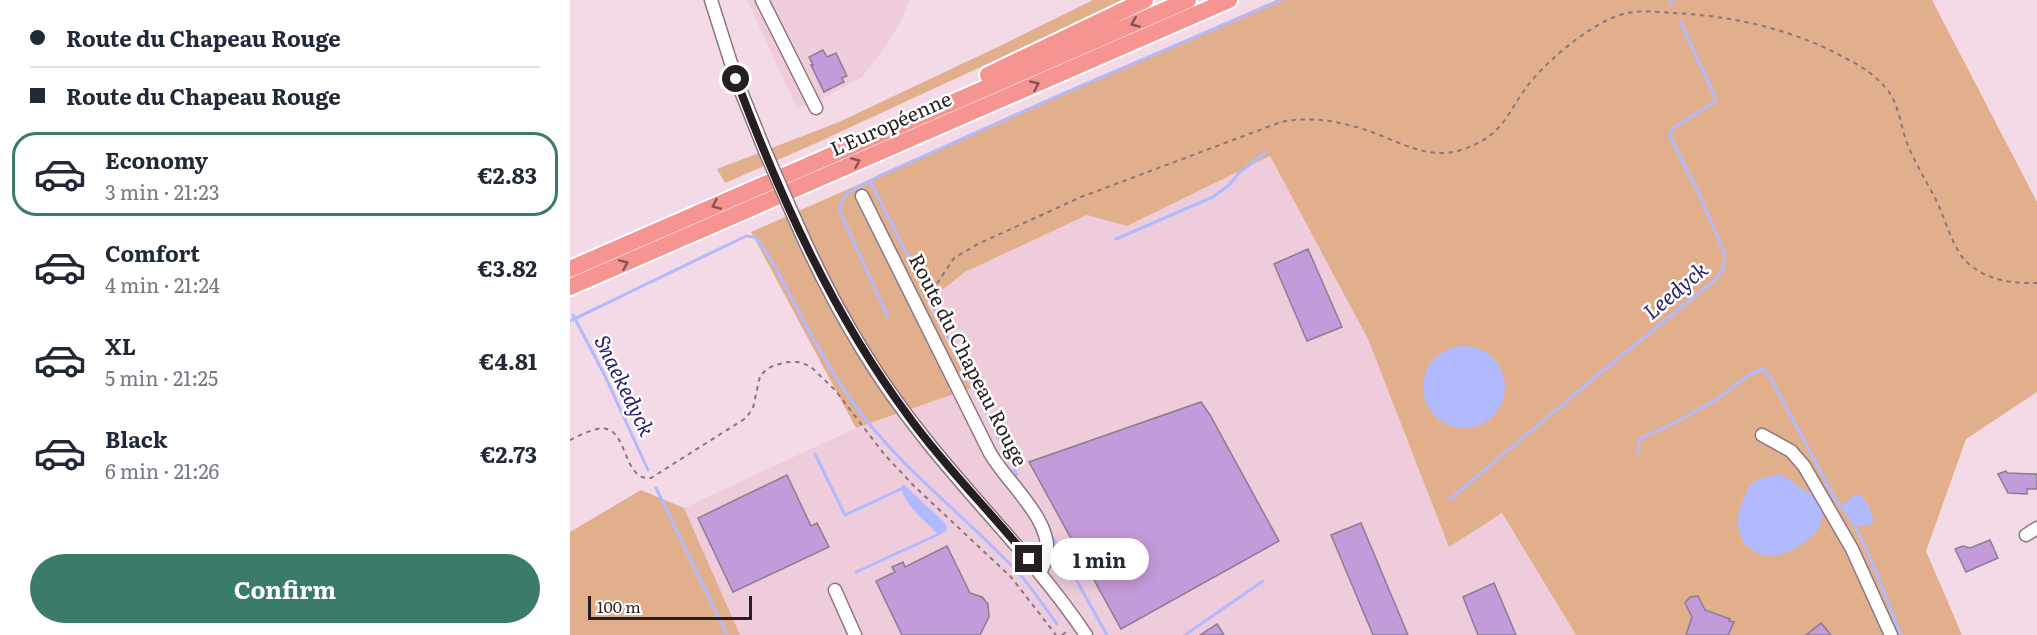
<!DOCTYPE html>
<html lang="en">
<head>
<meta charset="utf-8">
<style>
	:root { --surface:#fff; --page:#f6f6f7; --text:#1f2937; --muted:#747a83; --line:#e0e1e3; --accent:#3a7b6a }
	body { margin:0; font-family:Literata,serif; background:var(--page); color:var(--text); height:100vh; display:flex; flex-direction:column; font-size:22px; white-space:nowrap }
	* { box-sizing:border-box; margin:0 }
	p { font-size:20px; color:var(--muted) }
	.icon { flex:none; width:33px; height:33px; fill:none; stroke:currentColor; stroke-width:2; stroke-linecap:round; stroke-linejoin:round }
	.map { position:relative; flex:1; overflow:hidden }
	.sheet { display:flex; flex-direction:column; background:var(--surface); width:570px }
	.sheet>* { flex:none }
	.hud { display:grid; align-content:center; height:132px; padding:0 30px; background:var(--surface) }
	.scale { position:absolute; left:18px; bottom:15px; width:164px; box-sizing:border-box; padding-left:6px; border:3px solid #271e22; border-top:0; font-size:16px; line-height:21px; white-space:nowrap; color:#271e22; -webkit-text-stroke:4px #fff; paint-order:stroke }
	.end { position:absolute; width:27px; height:27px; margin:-14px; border:8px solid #271e22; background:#fff; box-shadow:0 0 0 3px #fff }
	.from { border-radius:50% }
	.bubble { position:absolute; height:42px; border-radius:21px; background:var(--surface); box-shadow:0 3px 15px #0003; font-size:20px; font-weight:700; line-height:42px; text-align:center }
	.hud b { display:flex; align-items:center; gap:21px; height:57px; font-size:22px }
	.hud b+b { border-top:2px solid var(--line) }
	.hud i { width:15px; height:15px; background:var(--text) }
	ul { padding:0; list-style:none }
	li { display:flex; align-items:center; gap:18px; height:84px; margin:0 12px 9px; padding:0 18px; border:3px solid transparent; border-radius:24px }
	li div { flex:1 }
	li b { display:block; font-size:22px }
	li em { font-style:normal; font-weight:700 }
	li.on { border-color:var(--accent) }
	li>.icon { width:54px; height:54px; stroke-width:1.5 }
	.button { display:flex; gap:12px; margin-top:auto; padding:12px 30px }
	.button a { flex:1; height:69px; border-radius:36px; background:var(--accent); color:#fff; font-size:24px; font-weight:700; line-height:69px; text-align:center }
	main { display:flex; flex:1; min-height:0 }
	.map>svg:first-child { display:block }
	.built { fill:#eeccdc }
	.green { fill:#e1af8b }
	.water { fill:#b1baff }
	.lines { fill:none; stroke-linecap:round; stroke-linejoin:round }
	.stream { stroke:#b1baff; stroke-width:3 }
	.building { fill:#c49bda; stroke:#897d91; stroke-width:1.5 }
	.minor-casing { stroke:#8e7681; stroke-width:15 }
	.highway-casing { stroke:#fff; stroke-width:20 }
	.path { stroke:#88777f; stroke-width:2; stroke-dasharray:4.5 4.5; stroke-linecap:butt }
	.minor { stroke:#fff; stroke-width:12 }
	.highway { stroke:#f59490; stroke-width:16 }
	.minor-bridge-casing { stroke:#8e7681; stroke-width:15; stroke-linecap:butt }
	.minor-bridge { stroke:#fff; stroke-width:12 }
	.oneway { stroke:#845354 }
	.route { stroke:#271e22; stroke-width:8 }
	.labels { text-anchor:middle; stroke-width:5; stroke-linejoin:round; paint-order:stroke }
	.street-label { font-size:20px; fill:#271e22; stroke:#fff }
	.water-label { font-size:21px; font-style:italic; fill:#241e6b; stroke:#fff }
</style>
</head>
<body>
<main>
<section class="sheet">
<div class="hud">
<b><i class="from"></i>Route du Chapeau Rouge</b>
<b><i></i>Route du Chapeau Rouge</b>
</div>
<ul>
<li class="on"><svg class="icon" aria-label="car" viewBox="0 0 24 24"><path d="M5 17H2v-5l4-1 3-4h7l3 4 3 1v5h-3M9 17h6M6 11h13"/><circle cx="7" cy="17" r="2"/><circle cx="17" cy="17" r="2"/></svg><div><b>Economy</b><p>3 min · 21:23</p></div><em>€2.83</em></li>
<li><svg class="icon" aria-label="car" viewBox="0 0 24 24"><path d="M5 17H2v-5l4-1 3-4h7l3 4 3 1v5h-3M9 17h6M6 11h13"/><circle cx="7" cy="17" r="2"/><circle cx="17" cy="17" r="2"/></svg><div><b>Comfort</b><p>4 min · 21:24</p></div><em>€3.82</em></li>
<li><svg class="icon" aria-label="car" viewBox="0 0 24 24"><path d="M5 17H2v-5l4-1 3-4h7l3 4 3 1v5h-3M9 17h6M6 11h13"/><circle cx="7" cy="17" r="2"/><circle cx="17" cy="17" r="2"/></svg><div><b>XL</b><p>5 min · 21:25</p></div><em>€4.81</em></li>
<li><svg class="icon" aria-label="car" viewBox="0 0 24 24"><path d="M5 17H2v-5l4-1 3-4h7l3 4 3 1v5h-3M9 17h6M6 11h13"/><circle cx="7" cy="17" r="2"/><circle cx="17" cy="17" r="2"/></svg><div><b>Black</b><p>6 min · 21:26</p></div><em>€2.73</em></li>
</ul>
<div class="button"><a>Confirm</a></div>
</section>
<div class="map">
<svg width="1467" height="635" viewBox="0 0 1467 635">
	<rect width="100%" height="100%" fill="#f4dae6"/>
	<g class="built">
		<polygon points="177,0 339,0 333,17 318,43 292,77 258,96 227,108"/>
		<polygon points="700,156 798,339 879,546 932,513 1006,635 170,635 114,508 286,428 401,388 357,302 395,272 517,215 557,226"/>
	</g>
	<g class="green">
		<polygon points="523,0 556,0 244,144 155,183 147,169 269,122 434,44"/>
		<polygon points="706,0 1362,0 1467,202 1467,392 1396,439 1356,551 1392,635 1006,635 932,513 879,547 798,339 700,156 557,226 517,215 395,272 357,302 401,388 286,428 181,232"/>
		<polygon points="71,490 114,508 170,635 0,635 0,532"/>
	</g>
	<g class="water">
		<circle cx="894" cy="387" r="41"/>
		<path d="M1210,474l34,22 9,18c-3,17 -9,22 -23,31 -39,28 -77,-4 -56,-47 2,-4 3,-10 6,-13 8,-7 20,-9 30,-11z"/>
		<path d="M333,484l42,39 2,4 -1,4 -6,3 -3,-1c-13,-13 -32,-27 -36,-46z"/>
		<path d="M1289,494c8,6 13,17 14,27l-4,5h-13l-14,-20 11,-10z"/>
	</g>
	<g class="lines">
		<g class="stream">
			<polyline points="1100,0 1102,4"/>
			<polyline points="300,181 355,290"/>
			<polyline points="546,239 643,197 659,185 669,173 696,152"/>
			<polyline points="360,301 447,475"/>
			<polyline points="3,315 35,376 78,470"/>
			<polyline points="318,317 270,212 270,205 276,194 309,176 494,93 711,0"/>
			<path d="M0,321l176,-85 9,1 12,16c29,51 54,106 89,154 43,58 100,102 150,153 20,19 35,42 51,64"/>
			<path d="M1068,452l1,-13 37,-17 41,-23 33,-25 13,-5 6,6 68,127c20,14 53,106 64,133"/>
			<polyline points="245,454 275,515 331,489"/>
			<polyline points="86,488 157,635"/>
			<path d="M880,499l150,-126 115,-93c8,-9 11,-16 9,-28l-24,-56 -31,-61 5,-8 41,-25v-5l-35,-76"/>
			<polyline points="483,538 537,635"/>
			<polyline points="286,572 369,534"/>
			<polyline points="615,635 693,581"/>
		</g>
	</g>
	<g class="building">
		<polygon points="253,50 257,57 266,53 277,76 272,78 274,82 254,92 241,65 243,65 239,57"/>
		<polygon points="738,249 772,327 737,341 704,264"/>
		<polygon points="631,402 640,415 709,541 551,629 459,462"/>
		<polygon points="1436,471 1437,473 1467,474 1467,489 1457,489 1457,494 1438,493 1428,474"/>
		<polygon points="217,475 241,526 247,523 259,547 163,592 128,518"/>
		<polygon points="791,523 838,635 803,635 761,535"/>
		<polygon points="1420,540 1428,558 1396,572 1385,549 1393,546 1400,548"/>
		<polygon points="377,546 400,593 412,597 418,604 419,617 410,635 332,635 306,581 325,572 322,567 333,562 335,567"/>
		<polygon points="924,583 946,635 908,635 893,597"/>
		<polygon points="1128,596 1135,610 1160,619 1159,621 1164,622 1158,635 1116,635 1122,617 1115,603 1120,597"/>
		<polygon points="1251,623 1261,635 1236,635"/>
		<polygon points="647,624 654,635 630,635"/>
	</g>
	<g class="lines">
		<defs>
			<g id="minor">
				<polyline points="141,0 166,79 195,151"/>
				<polyline points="192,0 246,108"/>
				<path d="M292,196l128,257c17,30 62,66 57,102 -1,6 -4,12 -7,18"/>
				<path d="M227,224c33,75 74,147 125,211 53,68 116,128 164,200"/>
				<polyline points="1192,435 1221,451 1234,466 1282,549 1321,635"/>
				<polyline points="1456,535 1467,528"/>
				<polyline points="265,590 285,635"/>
			</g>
			<g id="highway">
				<polyline points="418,75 575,0"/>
				<polyline points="0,269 618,0"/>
				<polyline points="0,287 659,0"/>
			</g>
		</defs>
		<use href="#minor" class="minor-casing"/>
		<use href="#highway" class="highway-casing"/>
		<g class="path">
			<path d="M355,297l11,-12 18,-27 24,-14 103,-47 200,-75c29,-6 57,-1 85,8 30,10 62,31 95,20 46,-15 45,-39 72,-71 15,-17 32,-32 51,-45 13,-9 28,-18 44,-21 15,-3 31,-1 45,0 61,3 120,16 174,46 16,8 31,18 42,33 10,14 12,35 18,51 8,21 21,40 31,61 8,18 13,37 24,53 19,22 47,27 75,26"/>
			<path d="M0,440c8,-4 18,-9 27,-11 33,-7 23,52 54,49l95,-60 7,-10 7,-32 7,-7 8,-4 13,-3h10l12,4 25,24 49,64 30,32 97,91 45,58"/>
			<polyline points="492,635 499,630"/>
		</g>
		<use href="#minor" class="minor"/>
		<use href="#highway" class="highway"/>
		<defs>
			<polyline id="minor-bridge" points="195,151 227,224"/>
		</defs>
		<use href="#minor-bridge" class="minor-bridge-casing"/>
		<use href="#minor-bridge" class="minor-bridge"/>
	</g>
	<defs><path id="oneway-chevron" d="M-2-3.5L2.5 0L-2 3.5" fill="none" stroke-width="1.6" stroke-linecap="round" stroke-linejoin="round" transform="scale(1.5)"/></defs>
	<g class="oneway">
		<use href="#oneway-chevron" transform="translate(565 23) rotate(157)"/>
		<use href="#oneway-chevron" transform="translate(465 85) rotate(-24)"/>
		<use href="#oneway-chevron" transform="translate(286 162) rotate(-24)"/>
		<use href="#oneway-chevron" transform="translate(146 205) rotate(156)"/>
		<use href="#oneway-chevron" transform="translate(54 264) rotate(-23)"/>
	</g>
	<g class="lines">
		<path class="route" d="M166,79c44,118 97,236 173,338 36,50 81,94 120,142"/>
	</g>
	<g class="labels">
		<g class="street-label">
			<text transform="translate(321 124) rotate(-24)" y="7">L'Européenne</text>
			<text transform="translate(398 360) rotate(63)" y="7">Route du Chapeau Rouge</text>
		</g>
		<g class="water-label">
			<text transform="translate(1106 291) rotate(-40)" y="7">Leedyck</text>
			<text transform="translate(54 386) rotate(64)" y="7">Snaekedyck</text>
		</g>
	</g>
</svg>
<div class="scale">100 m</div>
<i class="end from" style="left:166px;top:79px"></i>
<i class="end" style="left:459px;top:559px"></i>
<div class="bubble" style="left:480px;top:538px;width:99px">1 min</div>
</div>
</main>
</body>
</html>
